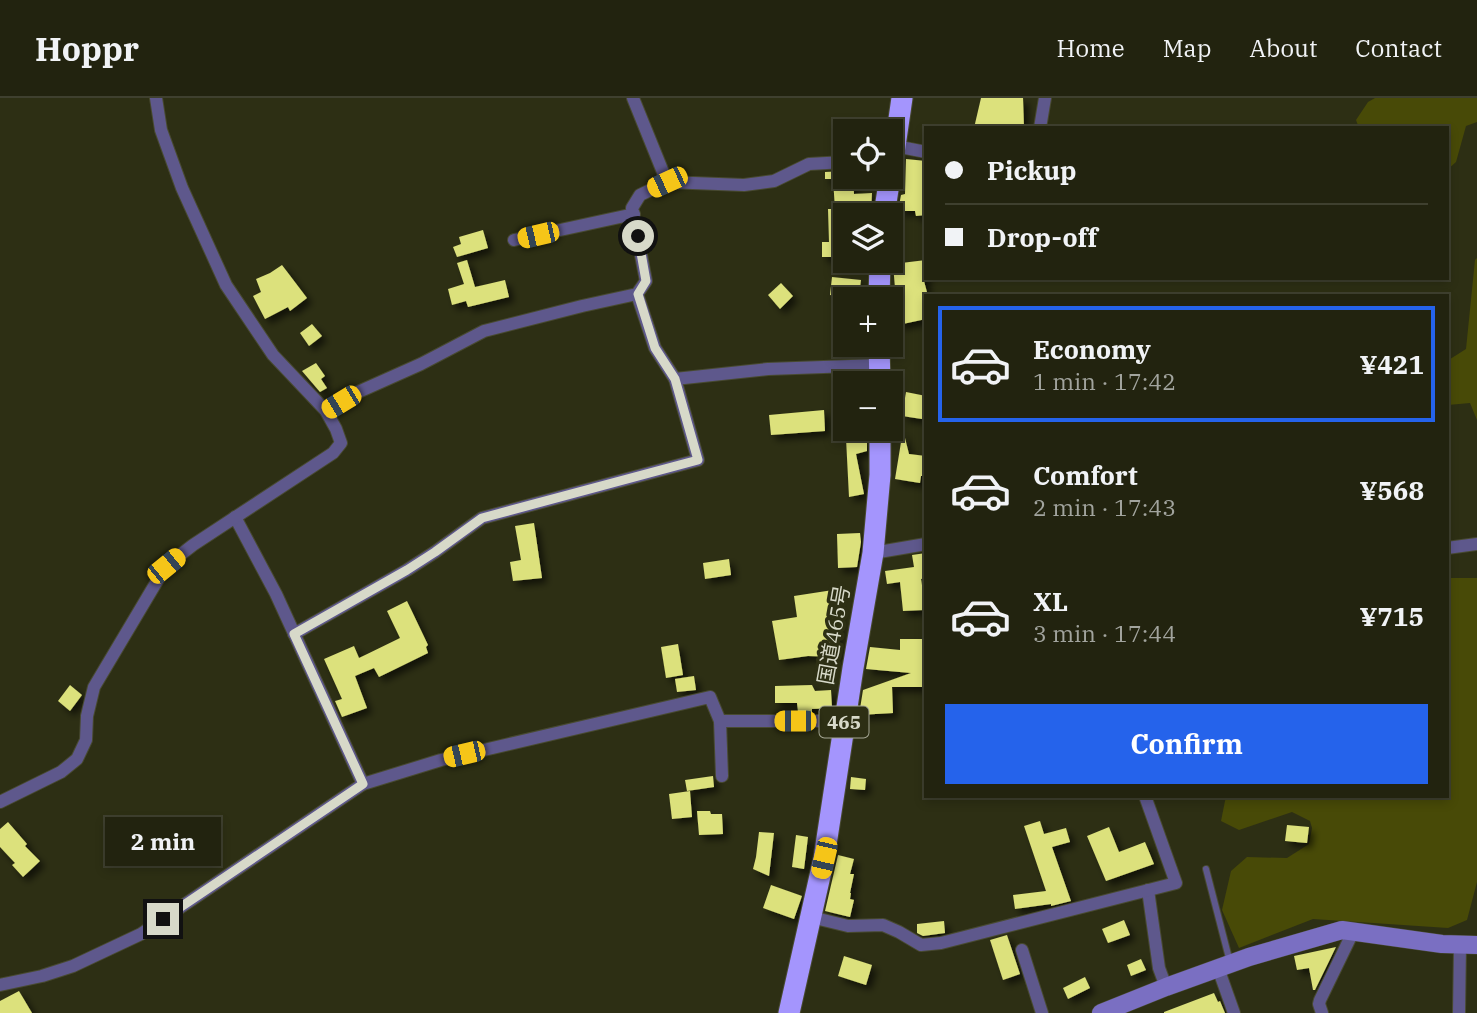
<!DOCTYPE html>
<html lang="en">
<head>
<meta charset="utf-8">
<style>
	:root { --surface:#22230f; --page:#2a2b18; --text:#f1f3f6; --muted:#a2a49e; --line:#3f402f; --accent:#2563eb }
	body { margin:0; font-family:"IBM Plex Serif","Noto Sans JP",serif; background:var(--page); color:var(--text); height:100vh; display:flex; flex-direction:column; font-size:26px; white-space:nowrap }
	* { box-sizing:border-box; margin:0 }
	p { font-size:23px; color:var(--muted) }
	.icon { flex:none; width:38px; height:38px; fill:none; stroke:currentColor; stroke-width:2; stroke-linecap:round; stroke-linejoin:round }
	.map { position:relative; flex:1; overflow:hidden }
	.sheet { position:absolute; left:924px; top:196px; width:525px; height:504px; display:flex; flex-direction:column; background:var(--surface); border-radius:0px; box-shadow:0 4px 10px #0003,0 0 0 2px var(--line) }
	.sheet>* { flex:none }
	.hud { position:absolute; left:924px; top:28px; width:525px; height:154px; border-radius:0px; box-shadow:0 4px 10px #0003,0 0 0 2px var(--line); display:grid; align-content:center; height:154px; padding:0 21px; background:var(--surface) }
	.controls { position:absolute; left:833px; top:21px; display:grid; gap:14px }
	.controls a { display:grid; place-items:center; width:70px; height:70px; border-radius:0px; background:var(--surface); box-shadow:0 4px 10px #0003,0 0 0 2px var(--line); font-size:35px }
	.end { position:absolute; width:32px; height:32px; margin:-16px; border:9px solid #d7d9c9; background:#111; box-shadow:0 0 0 4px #111 }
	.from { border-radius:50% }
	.bubble { position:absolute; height:49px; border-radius:0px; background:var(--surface); box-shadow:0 4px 10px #0003,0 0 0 2px var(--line); font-size:23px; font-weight:700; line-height:49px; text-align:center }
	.car { position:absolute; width:21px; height:42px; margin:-21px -10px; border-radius:9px; box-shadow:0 0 5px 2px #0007; background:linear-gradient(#f5c518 24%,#345 0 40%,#f5c518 0 76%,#345 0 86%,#f5c518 0) }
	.hud b { display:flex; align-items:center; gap:24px; height:66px; font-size:26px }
	.hud b+b { border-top:2px solid var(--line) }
	.hud i { width:18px; height:18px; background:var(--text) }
	ul { padding:12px 0 0; list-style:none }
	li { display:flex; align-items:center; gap:21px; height:116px; margin:0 14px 10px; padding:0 7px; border:4px solid transparent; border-radius:0px }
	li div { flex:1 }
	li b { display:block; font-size:26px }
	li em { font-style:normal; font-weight:700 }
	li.active { border-color:var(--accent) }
	li>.icon { width:63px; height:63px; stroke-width:1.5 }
	.primary-button { display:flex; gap:14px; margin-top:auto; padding:14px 21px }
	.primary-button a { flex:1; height:80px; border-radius:0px; background:var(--accent); color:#fff; font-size:28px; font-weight:700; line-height:80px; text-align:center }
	header { display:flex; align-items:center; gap:42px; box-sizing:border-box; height:98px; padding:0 35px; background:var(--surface); border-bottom:2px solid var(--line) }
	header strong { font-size:33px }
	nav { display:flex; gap:38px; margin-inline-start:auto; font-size:24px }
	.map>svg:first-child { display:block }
	.green { fill:#484a07 }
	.building { fill:#dce17c; filter:url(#shadow) }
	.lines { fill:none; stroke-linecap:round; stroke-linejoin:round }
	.lane-casing { stroke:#484a31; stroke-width:8 }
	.street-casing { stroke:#484a31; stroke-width:14 }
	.secondary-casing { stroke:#484a31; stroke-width:19 }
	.highway-casing { stroke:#484a31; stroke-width:23 }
	.lane { stroke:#5e588c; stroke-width:6 }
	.street { stroke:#5e588c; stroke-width:12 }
	.secondary { stroke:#7a6fc2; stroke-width:18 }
	.highway { stroke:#a495fd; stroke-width:21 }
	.route { stroke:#d7d9c9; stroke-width:9 }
	.labels { text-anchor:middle; stroke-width:7; stroke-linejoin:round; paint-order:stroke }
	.shield { fill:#2d2f14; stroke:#a4a693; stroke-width:2 }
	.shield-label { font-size:19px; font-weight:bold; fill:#d7d9c9 }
	.street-label { font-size:21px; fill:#d7d9c9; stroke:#2d2f14 }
</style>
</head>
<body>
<header>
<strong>Hoppr</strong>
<nav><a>Home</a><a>Map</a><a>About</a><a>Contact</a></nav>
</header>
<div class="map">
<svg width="1477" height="915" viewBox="0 0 1477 915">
	<defs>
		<filter id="shadow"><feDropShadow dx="5" dy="5" stdDeviation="3.5" flood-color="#0009"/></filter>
	</defs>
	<rect width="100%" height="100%" fill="#2d2f14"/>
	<g class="green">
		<polygon points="1375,0 1477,0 1477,24 1466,28 1456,64 1447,72 1447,30 1359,30 1356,22 1368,4"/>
		<polygon points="1477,160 1477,322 1470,305 1448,307 1447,309 1447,263 1466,251 1475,162"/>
		<polygon points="1447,480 1477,480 1477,784 1467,822 1448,830 1313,821 1239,850 1222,812 1231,773 1247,759 1287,760 1309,746 1312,730 1310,723 1292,714 1239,732 1221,723 1226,698 1447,698"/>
	</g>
	<g class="building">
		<polygon points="981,0 1023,0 1024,30 974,30"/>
		<polygon points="906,61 926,63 926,117 916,118 915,113 898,113 901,97 905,96"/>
		<polygon points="845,73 845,79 853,79 854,96 872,95 871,117 845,117 845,159 822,159 822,144 829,144 828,111 835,111 833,81 825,81 825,74"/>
		<polygon points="483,132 488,150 457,159 453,149 461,146 459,139"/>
		<polygon points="467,162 475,189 505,182 509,199 468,209 466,203 452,207 448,191 464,186 457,165"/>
		<polygon points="926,162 926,182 924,183 928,198 926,198 926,221 898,227 893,203 896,202 893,166"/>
		<polygon points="282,167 307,200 290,213 288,209 265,221 253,198 261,194 256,181 270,175"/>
		<polygon points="832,179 861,182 860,190 866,201 830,197"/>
		<polygon points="781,185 793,198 780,211 768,197"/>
		<polygon points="312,226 322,238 309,248 300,235"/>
		<polygon points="316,265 325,278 321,281 327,290 320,294 302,273"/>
		<polygon points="906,294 926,298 922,321 902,318"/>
		<polygon points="824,312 825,333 771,337 769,317"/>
		<polygon points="903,332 909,356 926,358 926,378 921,378 920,385 895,381"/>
		<polygon points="853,339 854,345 867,342 867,353 856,356 864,396 849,399 846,340"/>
		<polygon points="534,425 542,480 513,483 510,464 521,462 515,428"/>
		<polygon points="860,435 861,444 857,469 838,470 837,436"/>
		<polygon points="926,455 926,480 921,481 924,500 922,501 924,512 903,513 900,484 887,486 885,473 914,469 912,457"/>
		<polygon points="729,461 731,477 705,481 703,465"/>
		<polygon points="833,492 836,512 839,512 837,559 808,558 779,562 772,523 797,519 794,498"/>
		<polygon points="407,503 428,547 426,549 428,555 379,579 374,570 355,578 367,610 342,619 335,603 342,601 324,561 354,548 359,560 400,540 387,513"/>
		<polygon points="900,541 926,541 926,589 892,589 893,615 859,617 863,592 911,575 866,571 870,549 900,552"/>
		<polygon points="678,546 683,577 666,580 661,549"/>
		<polygon points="694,578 696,592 677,594 675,581"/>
		<polygon points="70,587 82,597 70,613 58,603"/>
		<polygon points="812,587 815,593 831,592 832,610 812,611 812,614 798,614 797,605 775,605 775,588"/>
		<polygon points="713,678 714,689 687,693 685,682"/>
		<polygon points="851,679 866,681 865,692 850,691"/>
		<polygon points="690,693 692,719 672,721 669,696"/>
		<polygon points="697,713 710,713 711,716 722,716 723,736 699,737"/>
		<polygon points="1040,723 1044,736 1066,730 1070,744 1052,749 1071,803 1051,808 1051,806 1015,811 1013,797 1046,793 1024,728"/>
		<polygon points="8,724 27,746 25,748 40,763 23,779 12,767 15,765 0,749 0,731"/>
		<polygon points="1287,727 1309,729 1307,745 1285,743"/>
		<polygon points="1109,729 1119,754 1145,744 1154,766 1106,783 1087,738"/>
		<polygon points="759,734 774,735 769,778 753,771 756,759"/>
		<polygon points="796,737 808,739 804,771 792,769"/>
		<polygon points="838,757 854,761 850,776 854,776 850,795 851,795 850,801 854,802 850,819 825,813"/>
		<polygon points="771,787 802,798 794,821 763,810"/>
		<polygon points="1124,822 1130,837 1108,845 1102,831"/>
		<polygon points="944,823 945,835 923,838 917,835 917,826"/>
		<polygon points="1007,837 1020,876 1003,882 990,842"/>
		<polygon points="1336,849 1315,892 1313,892 1309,870 1297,872 1294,858"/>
		<polygon points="844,858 872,867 866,887 838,878"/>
		<polygon points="1141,861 1146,872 1131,878 1127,867"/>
		<polygon points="1085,879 1090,890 1068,901 1063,890"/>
		<polygon points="19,893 32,915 0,915 0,903"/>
		<polygon points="1214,895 1218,904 1220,903 1225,915 1164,915 1164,914"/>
	</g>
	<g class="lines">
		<defs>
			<polyline id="lane" points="1206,771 1230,864"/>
			<g id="street">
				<polyline points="633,0 667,84"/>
				<polyline points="1040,30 1045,0"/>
				<polyline points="895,48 926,54"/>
				<polyline points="514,142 634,116"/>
				<polyline points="675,281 768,271 879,267"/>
				<polyline points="326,313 356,295 421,266 484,233 582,208 637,196 646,183 632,110 640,97 667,84 744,87 774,83 809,66 845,64"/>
				<polyline points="235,419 276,496 363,686"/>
				<polyline points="1447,450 1477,446"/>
				<polyline points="873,455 926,446"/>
				<polyline points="294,536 407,472 435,454 482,420 698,362 675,281 655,250 637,196"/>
				<polyline points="720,623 722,678"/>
				<polyline points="0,704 61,674 77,661 86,642 87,618 94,589 166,468 193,447 333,355 341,345 336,331 326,313 273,257 226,187 182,90 161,32 156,0"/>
				<polyline points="1148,792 1159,870 1166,889"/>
				<polyline points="811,819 848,828 883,827 899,834 921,847 941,845 1176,785 1145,698"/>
				<polyline points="1022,852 1042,915"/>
				<polyline points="1218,870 1234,915"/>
				<polyline points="0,887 42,878 73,868 141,836 363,686 441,662 710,599 720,623 845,623"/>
				<polyline points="1322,915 1319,906 1320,902 1353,834"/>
				<polyline points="1459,915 1460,847"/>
			</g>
			<polyline id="secondary" points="1101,915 1166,889 1249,859 1342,832 1442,846 1477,847"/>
			<g id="highway">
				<polyline points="891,76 902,0"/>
				<polyline points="884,117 890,79"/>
				<polyline points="879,201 880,163"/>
				<polyline points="879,247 880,285"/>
				<polyline points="789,915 824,760 853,570 873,455 880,377 880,331"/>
			</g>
		</defs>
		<use href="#lane" class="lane-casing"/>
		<use href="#street" class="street-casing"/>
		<use href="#secondary" class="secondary-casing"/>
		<use href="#highway" class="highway-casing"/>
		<use href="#lane" class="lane"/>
		<use href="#street" class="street"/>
		<use href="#secondary" class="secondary"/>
		<use href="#highway" class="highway"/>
	</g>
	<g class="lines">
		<polyline class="route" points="163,821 363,686 294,536 407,472 435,454 482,420 698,362 675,281 655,250 638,196 646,183 638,138"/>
	</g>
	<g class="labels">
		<rect class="shield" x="819.5" y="608.5" width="49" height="31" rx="5"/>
		<g class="shield-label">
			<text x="844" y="631">465</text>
		</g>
		<g class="street-label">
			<text transform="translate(834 537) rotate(-80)" y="7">国道465号</text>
		</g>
	</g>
</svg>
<div class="controls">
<a><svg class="icon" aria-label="locate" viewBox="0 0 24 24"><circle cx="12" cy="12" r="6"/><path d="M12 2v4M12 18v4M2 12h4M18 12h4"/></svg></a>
<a><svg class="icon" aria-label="layers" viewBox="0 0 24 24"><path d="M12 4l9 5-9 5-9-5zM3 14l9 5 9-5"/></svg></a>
<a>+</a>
<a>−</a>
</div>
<i class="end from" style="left:638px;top:138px"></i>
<i class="end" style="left:163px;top:821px"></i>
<div class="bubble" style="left:105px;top:719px;width:116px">2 min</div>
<i class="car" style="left:667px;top:84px;rotate:245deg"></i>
<i class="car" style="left:538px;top:137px;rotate:257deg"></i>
<i class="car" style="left:341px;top:304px;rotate:239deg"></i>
<i class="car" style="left:166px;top:468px;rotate:51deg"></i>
<i class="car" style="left:795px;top:623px;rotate:270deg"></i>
<i class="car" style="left:464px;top:656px;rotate:257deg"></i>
<i class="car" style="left:824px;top:760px;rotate:193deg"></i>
<div class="hud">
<b><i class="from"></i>Pickup</b>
<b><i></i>Drop-off</b>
</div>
<section class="sheet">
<ul>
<li class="active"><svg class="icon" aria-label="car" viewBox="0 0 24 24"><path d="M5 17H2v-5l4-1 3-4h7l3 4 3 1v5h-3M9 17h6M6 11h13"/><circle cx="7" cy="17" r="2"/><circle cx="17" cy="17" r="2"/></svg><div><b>Economy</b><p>1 min · 17:42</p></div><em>¥421</em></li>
<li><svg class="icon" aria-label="car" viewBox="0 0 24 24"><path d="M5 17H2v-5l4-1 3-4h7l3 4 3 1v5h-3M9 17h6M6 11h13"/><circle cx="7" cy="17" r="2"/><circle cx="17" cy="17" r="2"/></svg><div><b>Comfort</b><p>2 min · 17:43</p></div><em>¥568</em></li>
<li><svg class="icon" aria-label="car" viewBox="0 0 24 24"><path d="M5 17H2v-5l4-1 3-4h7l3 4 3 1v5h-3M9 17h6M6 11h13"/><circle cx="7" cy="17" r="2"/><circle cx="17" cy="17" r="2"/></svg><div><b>XL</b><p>3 min · 17:44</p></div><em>¥715</em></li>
</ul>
<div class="primary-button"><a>Confirm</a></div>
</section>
</div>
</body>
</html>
